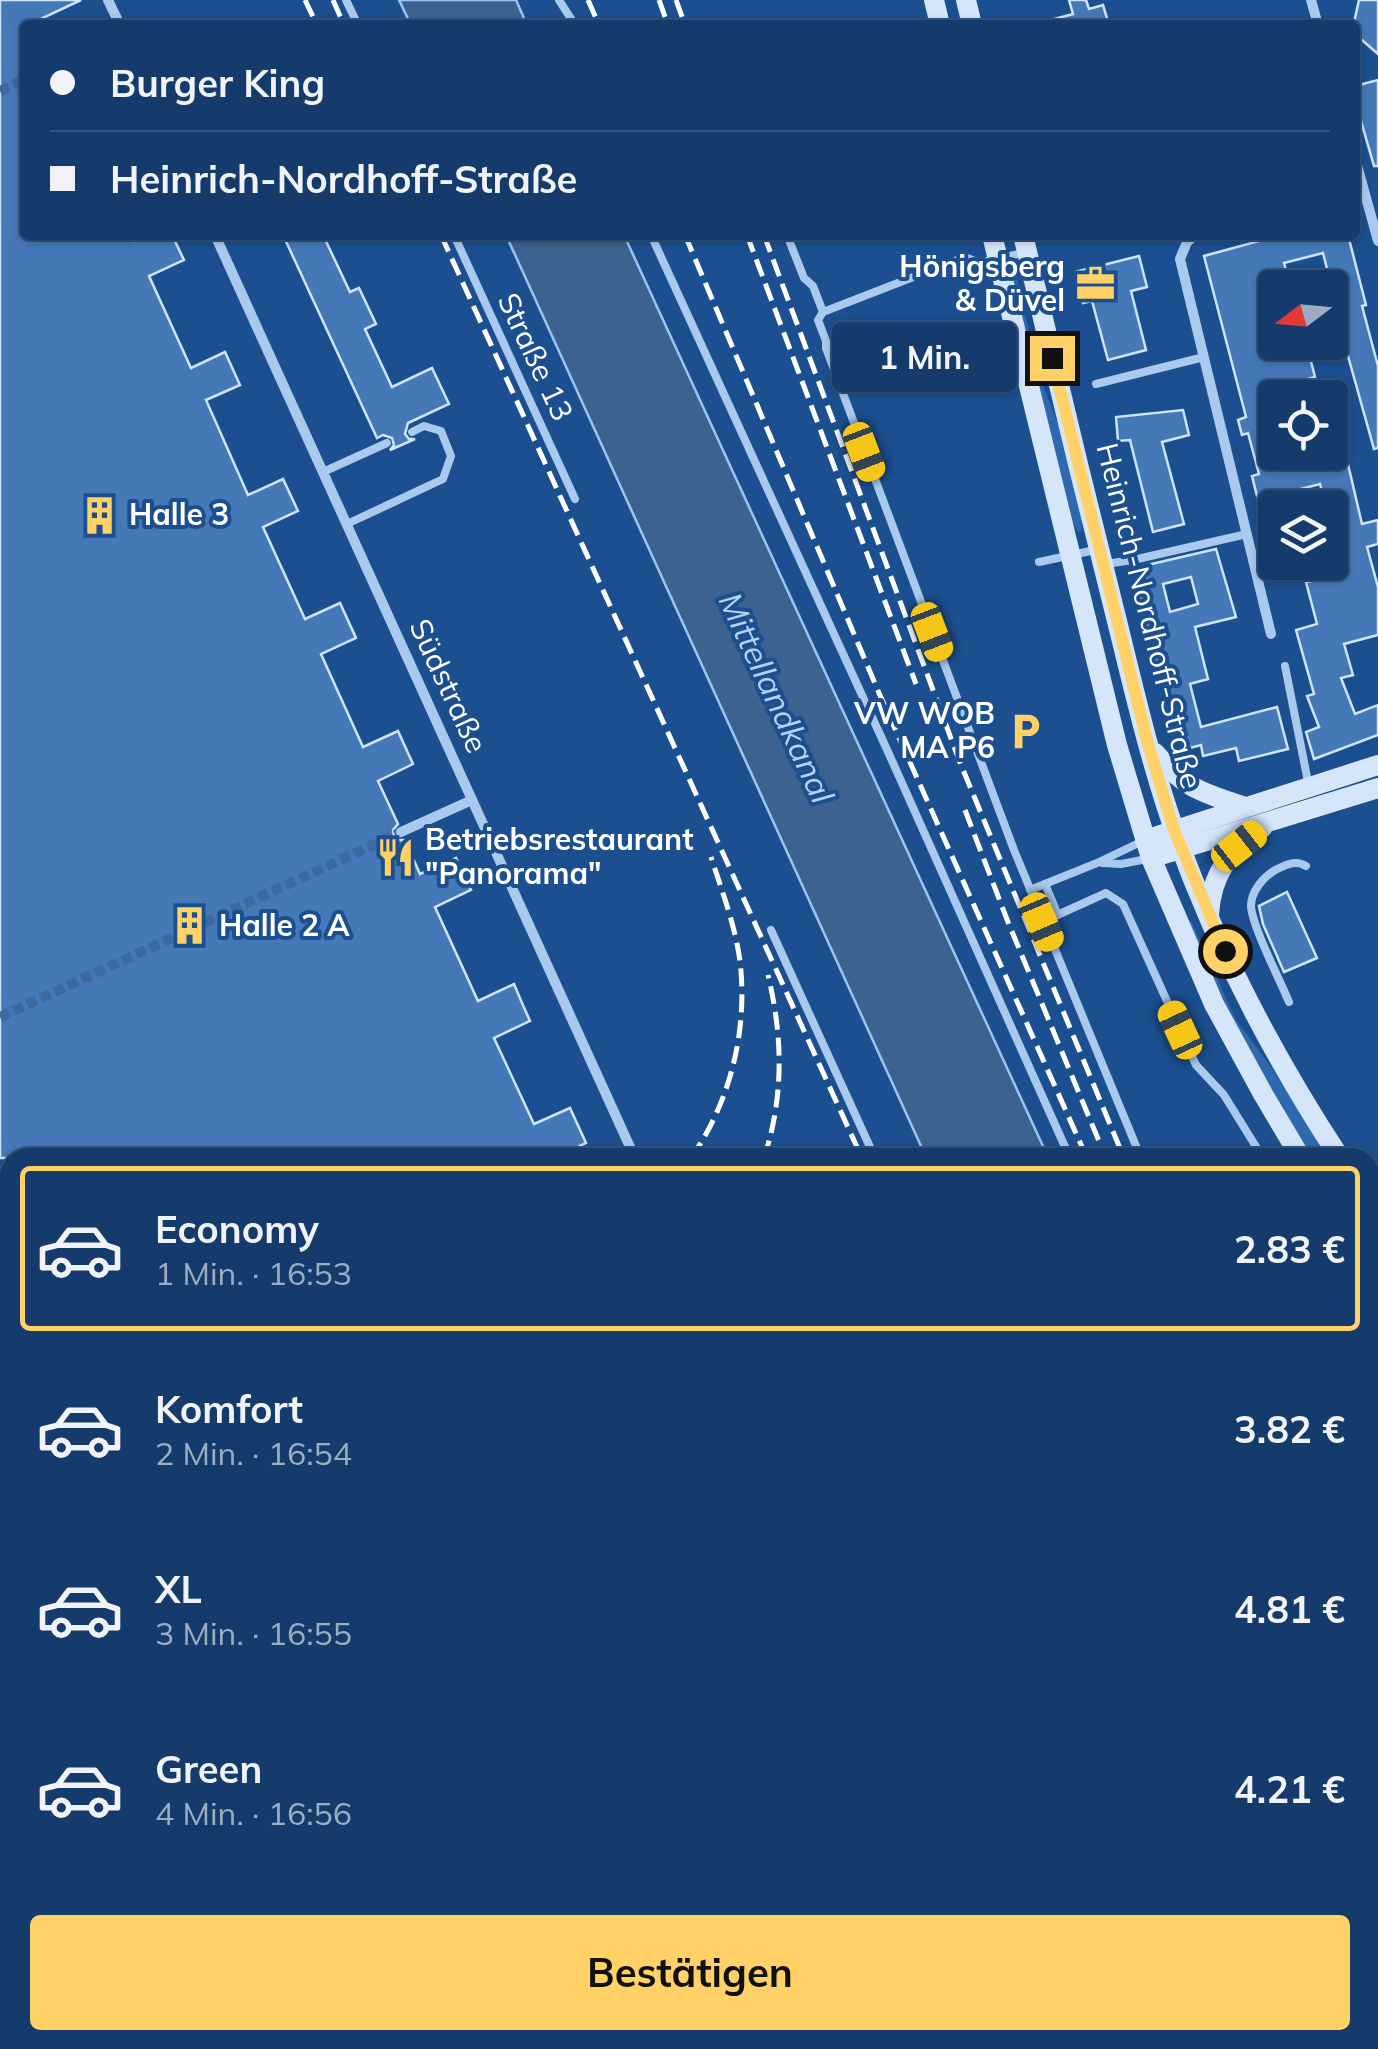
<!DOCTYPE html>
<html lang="de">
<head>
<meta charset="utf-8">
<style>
	:root { --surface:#143b6b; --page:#214673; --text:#f1f3f6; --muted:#9dadc1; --line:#33557e; --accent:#ffd166 }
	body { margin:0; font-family:Mulish,sans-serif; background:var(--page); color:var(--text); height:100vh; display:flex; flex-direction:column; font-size:38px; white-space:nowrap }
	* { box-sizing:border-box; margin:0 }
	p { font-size:32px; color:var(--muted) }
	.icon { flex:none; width:55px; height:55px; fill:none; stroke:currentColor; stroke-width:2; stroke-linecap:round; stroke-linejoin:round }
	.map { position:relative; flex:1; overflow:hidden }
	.sheet { position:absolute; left:0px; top:1148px; width:1380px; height:902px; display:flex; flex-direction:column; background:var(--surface); border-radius:30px 30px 0 0; box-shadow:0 2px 8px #0004,0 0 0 2px var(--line) }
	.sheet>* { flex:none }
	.hud { position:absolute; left:20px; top:20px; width:1340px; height:220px; border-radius:10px; box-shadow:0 2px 8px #0004,0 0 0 2px var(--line); display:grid; align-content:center; height:220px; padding:0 30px; background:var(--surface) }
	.needle { width:65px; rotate:254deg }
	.tools { position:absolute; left:1258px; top:270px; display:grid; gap:20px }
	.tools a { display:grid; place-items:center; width:90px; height:90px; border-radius:10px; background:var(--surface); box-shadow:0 2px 8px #0004,0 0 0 2px var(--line); font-size:50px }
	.end { position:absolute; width:45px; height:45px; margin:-22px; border:12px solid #ffd166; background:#111; box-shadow:0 0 0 5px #111 }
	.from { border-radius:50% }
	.bubble { position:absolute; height:70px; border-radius:10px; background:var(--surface); box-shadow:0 2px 8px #0004,0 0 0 2px var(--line); font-size:32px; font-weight:700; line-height:70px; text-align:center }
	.car { position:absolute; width:30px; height:60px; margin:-30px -15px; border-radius:12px; box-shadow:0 0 8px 2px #0007; background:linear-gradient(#f5c518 24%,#345 0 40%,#f5c518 0 76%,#345 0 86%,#f5c518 0) }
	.hud b { display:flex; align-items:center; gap:35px; height:95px; font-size:38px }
	.hud b+b { border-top:2px solid var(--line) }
	.hud i { width:25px; height:25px; background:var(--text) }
	ul { padding:18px 0 0; list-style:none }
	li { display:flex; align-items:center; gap:30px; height:165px; margin:0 20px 15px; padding:0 10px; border:5px solid transparent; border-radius:10px }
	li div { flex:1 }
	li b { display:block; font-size:38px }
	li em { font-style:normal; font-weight:700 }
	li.active { border-color:var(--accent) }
	li>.icon { width:90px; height:90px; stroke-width:1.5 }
	.action { display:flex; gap:20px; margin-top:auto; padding:20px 30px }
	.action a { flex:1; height:115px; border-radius:10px; background:var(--accent); color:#111; font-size:40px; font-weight:700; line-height:115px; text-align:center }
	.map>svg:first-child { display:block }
	.green { fill:#2e69ad }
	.water { fill:#3c6290; stroke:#9cc4f0; stroke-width:2.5 }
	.building { fill:#4478b7; stroke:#cfe3fa; stroke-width:2.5; fill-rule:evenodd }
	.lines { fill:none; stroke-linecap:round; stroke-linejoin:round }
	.street-tunnel { stroke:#3d69a0; stroke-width:10; stroke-dasharray:10 5; stroke-linecap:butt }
	.lane { stroke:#a9c9ee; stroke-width:8 }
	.street { stroke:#a9c9ee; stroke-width:10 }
	.secondary { stroke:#d6e6fa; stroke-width:20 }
	.rail { stroke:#fff; stroke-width:5; stroke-dasharray:18 8; stroke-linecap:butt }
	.route { stroke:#ffd166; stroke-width:12 }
	.labels { text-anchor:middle; stroke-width:8; stroke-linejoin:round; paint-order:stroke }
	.poi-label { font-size:30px; font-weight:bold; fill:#fff; stroke:#1b4f8f; text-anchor:start }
	.street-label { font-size:30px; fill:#fff; stroke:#1b4f8f }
	.water-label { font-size:32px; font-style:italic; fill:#b5d3f5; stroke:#1b4f8f }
</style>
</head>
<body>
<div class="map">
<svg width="1378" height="2049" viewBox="0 0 1378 2049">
	<rect width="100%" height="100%" fill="#1b4f8f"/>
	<g class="green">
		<polygon points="1015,271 1040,378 1062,434 1082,517 1081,531 1078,532 1070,519 1010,273"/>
		<path d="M1191,921l45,99 33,44 59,93h-15c-50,-73 -89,-154 -126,-235z"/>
	</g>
	<g class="water">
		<polygon points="399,0 516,0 527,25 411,25"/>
		<polygon points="506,235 624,235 1048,1157 926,1157"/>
		<polygon points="1370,1840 1378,1858 1378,2049 1345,2049 1341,2040 1370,2040"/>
	</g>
	<g class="building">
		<polygon points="0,0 81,0 34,22 36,25 25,25 25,235 131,235 134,241 146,235 172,235 184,260 149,276 191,368 225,352 240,385 206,400 248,495 283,479 298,511 263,527 305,619 340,603 356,638 321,654 363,747 398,731 413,764 378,781 398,824 393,830 394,836 399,840 405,840 420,874 456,858 471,890 435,907 478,1001 514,984 522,1003 530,1021 494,1038 534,1124 570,1108 586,1143 555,1158 0,1158"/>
		<polygon points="1069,0 1086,0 1089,9 1103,5 1109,25 1047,25 1047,21 1073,14"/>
		<polygon points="1359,0 1378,0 1378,54 1355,34 1355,18"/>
		<polygon points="1378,80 1378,166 1374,166 1355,100 1355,86"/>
		<polygon points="283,235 323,235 350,292 359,288 376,324 365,329 392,387 432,368 449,404 408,423 405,434 409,439 415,439 390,450 394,445 392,438 383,435 377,438"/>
		<polygon points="1281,235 1348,235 1366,305 1362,306 1378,366 1378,448 1374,449 1336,313 1338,312 1323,253 1284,263 1291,288 1275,288 1275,342 1306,342 1315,377 1271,389 1275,407 1275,470 1324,458 1323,452 1330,452 1330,446 1343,443 1362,524 1378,520 1378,544 1367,547 1378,587 1378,635 1344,644 1353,675 1341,678 1355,714 1378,705 1378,735 1314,759 1306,732 1319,727 1307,696 1314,694 1296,630 1317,624 1306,582 1312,581 1307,562 1330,562 1330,508 1326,508 1320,484 1258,500 1252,476 1259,474 1248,433 1242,435 1238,420 1246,417 1204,256"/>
		<polygon points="1139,256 1147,287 1131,291 1146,350 1108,360 1092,301 1083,303 1075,272"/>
		<polygon points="1183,410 1189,435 1162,442 1184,524 1153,532 1130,440 1118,441 1116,417"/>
		<path d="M1216,549l20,68 -41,10 13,52 -18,5 11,43 76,-20 11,42 -49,12 -3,-13 -33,8 -2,-11 -11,3 -4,-13 -6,1 -4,-16 -4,1 -6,-18 -28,-113 11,-3 -6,-21zM1191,577l7,27 -28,8 -7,-28z"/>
		<polygon points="1287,892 1317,958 1284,972 1263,924 1259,906"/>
	</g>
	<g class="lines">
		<g class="street-tunnel">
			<polyline points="0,91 25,79"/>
			<polyline points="0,1017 401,832"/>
		</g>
		<g class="lane">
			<polyline points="346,0 358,25"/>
			<polyline points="559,0 575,25"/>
			<polyline points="454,235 575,499"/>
			<polyline points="651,235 889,754 1070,1158"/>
			<polyline points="787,235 804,278 813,286 823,312 818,320 826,341 826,348 1014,850 1141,1158"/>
			<polyline points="823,312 965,257 979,263 1027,252"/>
			<polyline points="1096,384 1204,357"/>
			<polyline points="323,472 387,443"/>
			<polyline points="347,524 443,479 451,456 441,431 424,426 412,432"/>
			<polyline points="1039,562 1095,550"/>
			<polyline points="1105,564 1133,560 1247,534"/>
			<polyline points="1285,666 1309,787"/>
			<polyline points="1102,863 1121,864 1147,859"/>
			<polyline points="1045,884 1058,915"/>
			<polyline points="1030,890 1097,863 1145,840"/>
			<polyline points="1042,922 1106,893 1123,904 1196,1065 1224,1095 1263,1158"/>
			<polyline points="771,930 875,1158"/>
			<path d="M1289,1002c-9,-22 -37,-76 -38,-96 0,-15 13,-30 26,-37 11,-5 19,-9 29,-3"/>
			<polyline points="1370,1800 1378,1816"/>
			<polyline points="1036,2040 1040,2049"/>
			<polyline points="1238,2049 1258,2040"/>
		</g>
		<g class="street">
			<polyline points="108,0 120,25"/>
			<polyline points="1311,0 1318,25"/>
			<polyline points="1355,158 1378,241"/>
			<polyline points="215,235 635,1158"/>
			<polyline points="1195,235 1187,242 1180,259 1271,634"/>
			<polyline points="401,832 472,800"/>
			<polyline points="1278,2040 1282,2049"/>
		</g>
		<g class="secondary">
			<polyline points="934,0 940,25"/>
			<polyline points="966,0 972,25"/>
			<polyline points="992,235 1117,745 1151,858 1214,1004 1263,1094 1301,1158"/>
			<path d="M1023,235c29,123 59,247 90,370 19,76 36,153 62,227 41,115 98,224 165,326"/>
			<path d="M1155,753c31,37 47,39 90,54"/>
			<polyline points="1145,840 1378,765"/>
			<polyline points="1151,858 1378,788"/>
			<path d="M1209,914c3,-43 20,-60 53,-86"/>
			<polyline points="1370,1202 1378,1213"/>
			<polyline points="1370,1250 1378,1260"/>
			<polyline points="0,1835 10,1857"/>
			<polyline points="0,1939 10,1961"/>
			<polyline points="46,2040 50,2049"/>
			<polyline points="94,2040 98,2049"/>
		</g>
		<g class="rail">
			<polyline points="305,0 317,25"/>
			<polyline points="333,0 344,25"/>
			<polyline points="588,0 599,25"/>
			<polyline points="659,0 668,25"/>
			<polyline points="676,0 685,25"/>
			<polyline points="441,235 862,1158"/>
			<polyline points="685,235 879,693 1087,1158"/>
			<polyline points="747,235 916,684"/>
			<polyline points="764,235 959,760 1124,1158"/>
			<polyline points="965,810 1008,922 1106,1158"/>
			<path d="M691,1158c40,-57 57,-129 49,-197 -5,-36 -18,-70 -29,-104"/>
			<path d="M764,1158c20,-61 19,-121 4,-183"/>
			<polyline points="1370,1688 1378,1705"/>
			<polyline points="1370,1726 1378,1742"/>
			<polyline points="1370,1753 1378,1769"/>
		</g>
	</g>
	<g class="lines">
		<polyline class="route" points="1052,358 1148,744 1174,830 1225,951"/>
	</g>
	<defs>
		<symbol id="office-bare" viewBox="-9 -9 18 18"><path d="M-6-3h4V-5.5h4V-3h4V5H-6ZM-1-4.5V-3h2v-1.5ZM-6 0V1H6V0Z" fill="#ffd166" stroke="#1b4f8f" stroke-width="2.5" paint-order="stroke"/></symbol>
		<symbol id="building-bare" viewBox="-9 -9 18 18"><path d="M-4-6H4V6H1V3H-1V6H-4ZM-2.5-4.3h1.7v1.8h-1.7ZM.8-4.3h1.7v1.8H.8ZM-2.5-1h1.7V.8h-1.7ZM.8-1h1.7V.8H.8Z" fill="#ffd166" stroke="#1b4f8f" stroke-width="2.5" paint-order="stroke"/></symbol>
		<symbol id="parking-bare" viewBox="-9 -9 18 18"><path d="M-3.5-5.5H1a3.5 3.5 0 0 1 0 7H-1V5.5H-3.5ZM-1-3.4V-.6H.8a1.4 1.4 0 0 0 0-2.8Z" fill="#ffd166" stroke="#1b4f8f" stroke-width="2.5" paint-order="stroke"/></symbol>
		<symbol id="restaurant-bare" viewBox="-9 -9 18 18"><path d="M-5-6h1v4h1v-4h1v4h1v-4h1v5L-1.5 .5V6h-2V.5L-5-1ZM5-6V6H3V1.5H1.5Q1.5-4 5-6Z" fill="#ffd166" stroke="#1b4f8f" stroke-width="2.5" paint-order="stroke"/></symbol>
	</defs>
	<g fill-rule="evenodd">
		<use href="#office-bare" x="1068" y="256" width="55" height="55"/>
		<use href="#building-bare" x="72" y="488" width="55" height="55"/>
		<use href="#parking-bare" x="998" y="704" width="55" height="55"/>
		<use href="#restaurant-bare" x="368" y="830" width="55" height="55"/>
		<use href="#building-bare" x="162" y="898" width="55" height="55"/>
	</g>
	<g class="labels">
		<g class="poi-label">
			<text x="1065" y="277" text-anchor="end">Hönigsberg<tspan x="1065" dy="34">&amp; Düvel</tspan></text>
			<text x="129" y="525">Halle 3</text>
			<text x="995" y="724" text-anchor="end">VW WOB<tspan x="995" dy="34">MA P6</tspan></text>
			<text x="425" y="850">Betriebsrestaurant<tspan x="425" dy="34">"Panorama"</tspan></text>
			<text x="219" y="936">Halle 2 A</text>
		</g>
		<g class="street-label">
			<text transform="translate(535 357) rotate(65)" y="10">Straße 13</text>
			<text transform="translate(1149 616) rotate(76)" y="10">Heinrich-Nordhoff-Straße</text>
			<text transform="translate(448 686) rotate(65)" y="10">Südstraße</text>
		</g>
		<g class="water-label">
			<text transform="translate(776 698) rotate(65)" y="11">Mittellandkanal</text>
		</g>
	</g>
</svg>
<div class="tools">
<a><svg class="needle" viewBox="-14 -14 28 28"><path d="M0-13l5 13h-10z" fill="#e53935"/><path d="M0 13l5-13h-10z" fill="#9dadc1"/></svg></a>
<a><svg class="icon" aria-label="locate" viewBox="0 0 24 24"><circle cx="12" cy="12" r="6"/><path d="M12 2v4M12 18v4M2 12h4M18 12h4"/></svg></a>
<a><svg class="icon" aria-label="layers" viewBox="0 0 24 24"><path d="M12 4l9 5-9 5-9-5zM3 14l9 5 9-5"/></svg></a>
</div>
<i class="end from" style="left:1225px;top:951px"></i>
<i class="end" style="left:1052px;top:358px"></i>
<div class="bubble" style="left:832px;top:322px;width:185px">1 Min.</div>
<i class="car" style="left:864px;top:452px;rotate:159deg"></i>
<i class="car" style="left:932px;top:632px;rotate:159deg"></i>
<i class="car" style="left:1239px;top:846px;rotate:52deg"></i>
<i class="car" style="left:1042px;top:922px;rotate:157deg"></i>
<i class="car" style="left:1180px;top:1030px;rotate:335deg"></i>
<div class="hud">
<b><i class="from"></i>Burger King</b>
<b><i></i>Heinrich-Nordhoff-Straße</b>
</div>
<section class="sheet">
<ul>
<li class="active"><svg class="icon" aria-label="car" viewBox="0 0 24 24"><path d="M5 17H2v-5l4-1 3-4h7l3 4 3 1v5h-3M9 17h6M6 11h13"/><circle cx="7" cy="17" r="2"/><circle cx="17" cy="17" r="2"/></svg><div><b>Economy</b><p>1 Min. · 16:53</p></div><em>2.83 €</em></li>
<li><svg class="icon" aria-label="car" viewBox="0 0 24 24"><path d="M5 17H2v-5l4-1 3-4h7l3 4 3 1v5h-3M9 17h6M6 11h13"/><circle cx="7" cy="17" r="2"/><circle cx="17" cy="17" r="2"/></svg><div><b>Komfort</b><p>2 Min. · 16:54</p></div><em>3.82 €</em></li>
<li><svg class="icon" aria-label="car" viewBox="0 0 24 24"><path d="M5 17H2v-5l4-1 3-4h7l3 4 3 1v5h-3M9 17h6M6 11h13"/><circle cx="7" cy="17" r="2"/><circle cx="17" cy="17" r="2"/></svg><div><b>XL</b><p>3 Min. · 16:55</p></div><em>4.81 €</em></li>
<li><svg class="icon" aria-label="car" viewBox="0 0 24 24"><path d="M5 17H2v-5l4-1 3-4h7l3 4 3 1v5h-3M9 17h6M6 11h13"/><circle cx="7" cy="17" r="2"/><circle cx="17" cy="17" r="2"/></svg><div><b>Green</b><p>4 Min. · 16:56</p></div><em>4.21 €</em></li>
</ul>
<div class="action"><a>Bestätigen</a></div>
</section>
</div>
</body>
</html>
